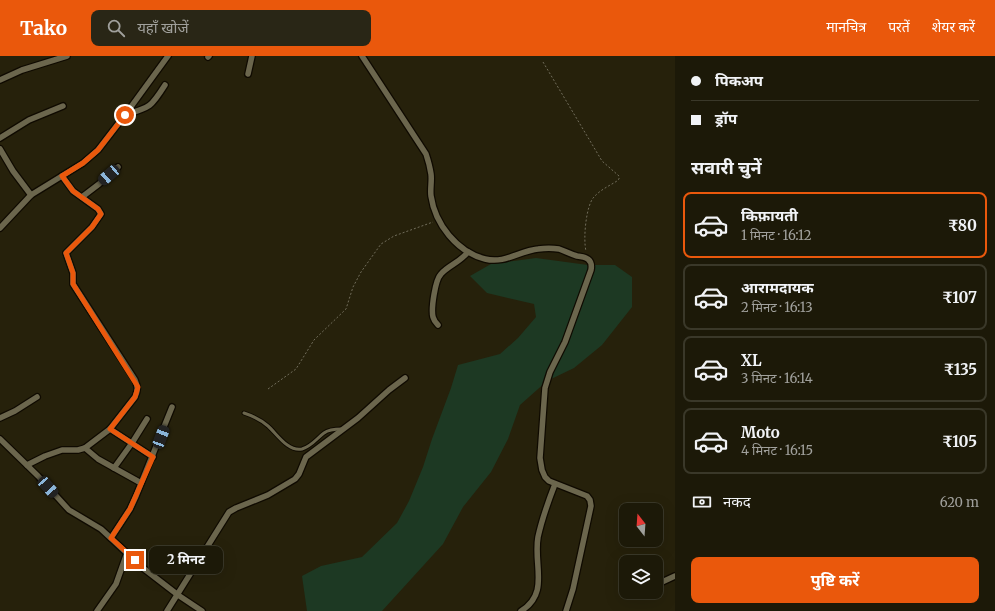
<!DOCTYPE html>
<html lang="hi">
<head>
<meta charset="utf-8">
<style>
	:root { --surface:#1c1908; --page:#292616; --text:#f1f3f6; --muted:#a0a09c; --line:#3a3829; --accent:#ea580c }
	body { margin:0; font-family:Merriweather,"Noto Sans Devanagari",serif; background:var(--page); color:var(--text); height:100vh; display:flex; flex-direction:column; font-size:15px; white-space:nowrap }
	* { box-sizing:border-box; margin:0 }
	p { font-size:13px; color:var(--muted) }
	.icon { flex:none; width:22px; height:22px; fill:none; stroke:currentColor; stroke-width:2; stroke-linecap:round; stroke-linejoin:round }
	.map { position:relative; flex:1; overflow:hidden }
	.details { display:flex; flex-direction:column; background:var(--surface); width:320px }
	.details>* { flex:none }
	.guide { display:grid; align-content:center; height:88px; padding:0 16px; background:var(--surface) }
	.needle { width:26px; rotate:343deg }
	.tools { position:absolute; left:619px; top:447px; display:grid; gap:8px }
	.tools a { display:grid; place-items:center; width:44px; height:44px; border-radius:8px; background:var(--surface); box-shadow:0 4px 16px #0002,0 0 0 1px var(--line); font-size:20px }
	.end { position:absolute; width:18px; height:18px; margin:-9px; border:5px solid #ea580c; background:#fff; box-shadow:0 0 0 2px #fff }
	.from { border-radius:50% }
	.bubble { position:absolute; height:28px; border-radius:8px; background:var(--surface); box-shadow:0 4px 16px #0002,0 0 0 1px var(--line); font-size:13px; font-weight:700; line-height:28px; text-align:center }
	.car { position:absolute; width:12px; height:24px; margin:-12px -6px; border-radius:5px; box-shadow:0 0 3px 1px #0007; background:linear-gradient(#222 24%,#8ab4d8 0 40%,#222 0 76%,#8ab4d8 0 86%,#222 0) }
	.guide b { display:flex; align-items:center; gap:14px; height:38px; font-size:15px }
	.guide b+b { border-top:1px solid var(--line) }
	.guide i { width:10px; height:10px; background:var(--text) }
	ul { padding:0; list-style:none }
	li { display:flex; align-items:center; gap:12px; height:66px; margin:0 8px 6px; padding:0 8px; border:2px solid var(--line); border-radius:8px }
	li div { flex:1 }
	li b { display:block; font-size:15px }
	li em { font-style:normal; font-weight:700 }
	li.on { border-color:var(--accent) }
	li>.icon { width:36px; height:36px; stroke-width:1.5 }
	h2 { padding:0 16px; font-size:18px; line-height:48px }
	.pay { display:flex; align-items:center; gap:10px; height:44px; padding:0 16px; font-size:15px }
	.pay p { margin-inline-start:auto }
	.button { display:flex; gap:8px; margin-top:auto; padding:8px 16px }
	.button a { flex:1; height:46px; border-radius:8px; background:var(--accent); color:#fff; font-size:16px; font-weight:700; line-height:46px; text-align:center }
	header { display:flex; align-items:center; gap:24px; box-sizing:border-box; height:56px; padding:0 20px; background:var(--accent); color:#fff }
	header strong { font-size:19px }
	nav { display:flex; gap:22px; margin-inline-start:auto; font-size:14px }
	.search { width:280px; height:36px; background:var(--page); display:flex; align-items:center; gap:10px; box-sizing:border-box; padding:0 14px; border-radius:8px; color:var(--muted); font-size:15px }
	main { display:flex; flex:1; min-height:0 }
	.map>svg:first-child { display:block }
	.green { fill:#1d3923 }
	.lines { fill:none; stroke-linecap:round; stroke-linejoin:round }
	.lane-casing { stroke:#0f0a00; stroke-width:5 }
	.street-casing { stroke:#0f0a00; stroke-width:8 }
	.path { stroke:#726e5c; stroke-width:1; stroke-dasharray:2 2; stroke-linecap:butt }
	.lane { stroke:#6b664d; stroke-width:3 }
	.street { stroke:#6b664d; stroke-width:5.5 }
	.route { stroke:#ea580c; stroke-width:5 }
</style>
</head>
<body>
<header>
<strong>Tako</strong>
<div class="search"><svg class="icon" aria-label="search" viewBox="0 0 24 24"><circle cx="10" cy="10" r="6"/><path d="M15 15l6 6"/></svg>यहाँ खोजें</div>
<nav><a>मानचित्र</a><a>परतें</a><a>शेयर करें</a></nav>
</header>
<main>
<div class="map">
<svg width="675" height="555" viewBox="0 0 675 555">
	<rect width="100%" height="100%" fill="#26210b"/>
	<polygon class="green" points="536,202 588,209 615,209 632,221 632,251 602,289 574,312 547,325 520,349 508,383 491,416 463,451 443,488 382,555 307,555 302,520 321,510 362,501 397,467 409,445 423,411 432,383 451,332 458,309 500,298 518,282 536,261 534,248 487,237 470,220 491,208"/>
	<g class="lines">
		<defs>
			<path id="lane" d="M244,357c9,3 17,7 24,13 9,8 20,26 34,23 10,-3 15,-11 22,-16 5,-4 12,-4 18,-4"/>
			<g id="street">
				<path d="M362,0l64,98c2,6 4,13 5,20 1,7 -1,15 0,22 4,28 26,56 54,63 20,5 34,-8 53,-10 7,-1 15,-1 21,0 6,2 11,5 18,7 9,1 16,3 14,14l-26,72 -15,30 -5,16 -5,70 2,12 3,7 4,4 38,15 3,4 1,6 -18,83 -7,22"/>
				<polyline points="208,1 209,0"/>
				<polyline points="248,18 252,0"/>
				<polyline points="0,24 22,14 67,0"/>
				<path d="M125,59c26,-8 26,-8 40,-30"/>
				<polyline points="0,82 29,64 63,50"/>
				<polyline points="0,93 13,115 31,139"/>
				<polyline points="82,141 99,128 118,111"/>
				<polyline points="0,172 31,139 83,107 98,94 125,59 168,0"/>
				<path d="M438,269c-2,-2 -4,-4 -5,-8 -2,-8 2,-37 8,-43 8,-9 18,-11 27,-22"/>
				<polyline points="0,362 15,355 37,341"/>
				<polyline points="110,373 153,401"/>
				<polyline points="0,383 38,420 69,454 101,473 143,512 178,539 202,555"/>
				<polyline points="85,392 98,403 141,427"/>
				<path d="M27,409l18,-9 17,-6h16l7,-2 25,-19 25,-32c3,-7 3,-10 0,-17l-62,-96v-11l-7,-20 26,-26 9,-13 -3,-5 -25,-18 -11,-15"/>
				<polyline points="114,412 132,387 147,363"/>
				<polyline points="111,482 130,453 136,440 172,351"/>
				<polyline points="662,526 675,520"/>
				<polyline points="97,555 116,528 127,497"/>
				<polyline points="167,555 229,456 236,452 268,439 295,423 299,418 306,401 358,362 389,334 405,322"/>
				<path d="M521,555c29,-18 12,-46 17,-74 4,-18 10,-35 17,-53"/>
			</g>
		</defs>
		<use href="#lane" class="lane-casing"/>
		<use href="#street" class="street-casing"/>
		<g class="path">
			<path d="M543,6l59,99 17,15v3l-2,2c-8,5 -17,9 -23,16 -8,8 -11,42 -8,54"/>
			<polyline points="268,333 296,313 314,284 346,253 353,231 361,216 381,188 394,180 433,166"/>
		</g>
		<use href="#lane" class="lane"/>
		<use href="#street" class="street"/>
	</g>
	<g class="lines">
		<polyline class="route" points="125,59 98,94 83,107 62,120 73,135 98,153 101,158 92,171 66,197 73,217 73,228 138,331 135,341 110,373 153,401 130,453 111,482 135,504"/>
	</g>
</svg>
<div class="tools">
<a><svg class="needle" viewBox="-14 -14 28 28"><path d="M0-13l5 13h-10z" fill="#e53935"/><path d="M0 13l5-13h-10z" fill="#a0a09c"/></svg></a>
<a><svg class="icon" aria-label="layers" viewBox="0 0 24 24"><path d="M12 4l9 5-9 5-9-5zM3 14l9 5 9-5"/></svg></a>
</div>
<i class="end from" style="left:125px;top:59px"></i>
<i class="end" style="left:135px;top:504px"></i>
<div class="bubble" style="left:149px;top:490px;width:74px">2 मिनट</div>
<i class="car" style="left:109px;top:119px;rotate:229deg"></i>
<i class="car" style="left:161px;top:381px;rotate:21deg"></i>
<i class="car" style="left:48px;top:431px;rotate:138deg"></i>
</div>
<section class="details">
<div class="guide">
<b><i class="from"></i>पिकअप</b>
<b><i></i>ड्रॉप</b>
</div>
<h2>सवारी चुनें</h2>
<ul>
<li class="on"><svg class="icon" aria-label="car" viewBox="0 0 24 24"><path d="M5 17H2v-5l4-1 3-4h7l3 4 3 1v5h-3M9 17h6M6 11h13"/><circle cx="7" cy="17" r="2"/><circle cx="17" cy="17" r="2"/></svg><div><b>किफ़ायती</b><p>1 मिनट · 16:12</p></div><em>₹80</em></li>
<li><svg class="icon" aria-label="car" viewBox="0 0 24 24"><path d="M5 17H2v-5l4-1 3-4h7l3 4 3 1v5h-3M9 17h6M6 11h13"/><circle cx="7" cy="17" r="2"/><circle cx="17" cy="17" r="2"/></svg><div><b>आरामदायक</b><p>2 मिनट · 16:13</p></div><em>₹107</em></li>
<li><svg class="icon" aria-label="car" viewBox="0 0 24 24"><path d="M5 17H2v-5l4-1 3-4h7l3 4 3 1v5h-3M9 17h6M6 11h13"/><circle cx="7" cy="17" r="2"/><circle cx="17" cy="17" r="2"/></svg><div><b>XL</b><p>3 मिनट · 16:14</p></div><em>₹135</em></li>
<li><svg class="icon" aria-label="car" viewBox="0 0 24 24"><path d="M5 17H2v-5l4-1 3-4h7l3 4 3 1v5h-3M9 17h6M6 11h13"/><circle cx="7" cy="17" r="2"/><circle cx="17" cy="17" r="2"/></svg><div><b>Moto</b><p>4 मिनट · 16:15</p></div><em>₹105</em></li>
</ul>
<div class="pay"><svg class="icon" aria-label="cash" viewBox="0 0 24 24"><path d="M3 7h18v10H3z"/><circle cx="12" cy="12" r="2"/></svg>नकद<p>620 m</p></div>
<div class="button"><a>पुष्टि करें</a></div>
</section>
</main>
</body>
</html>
